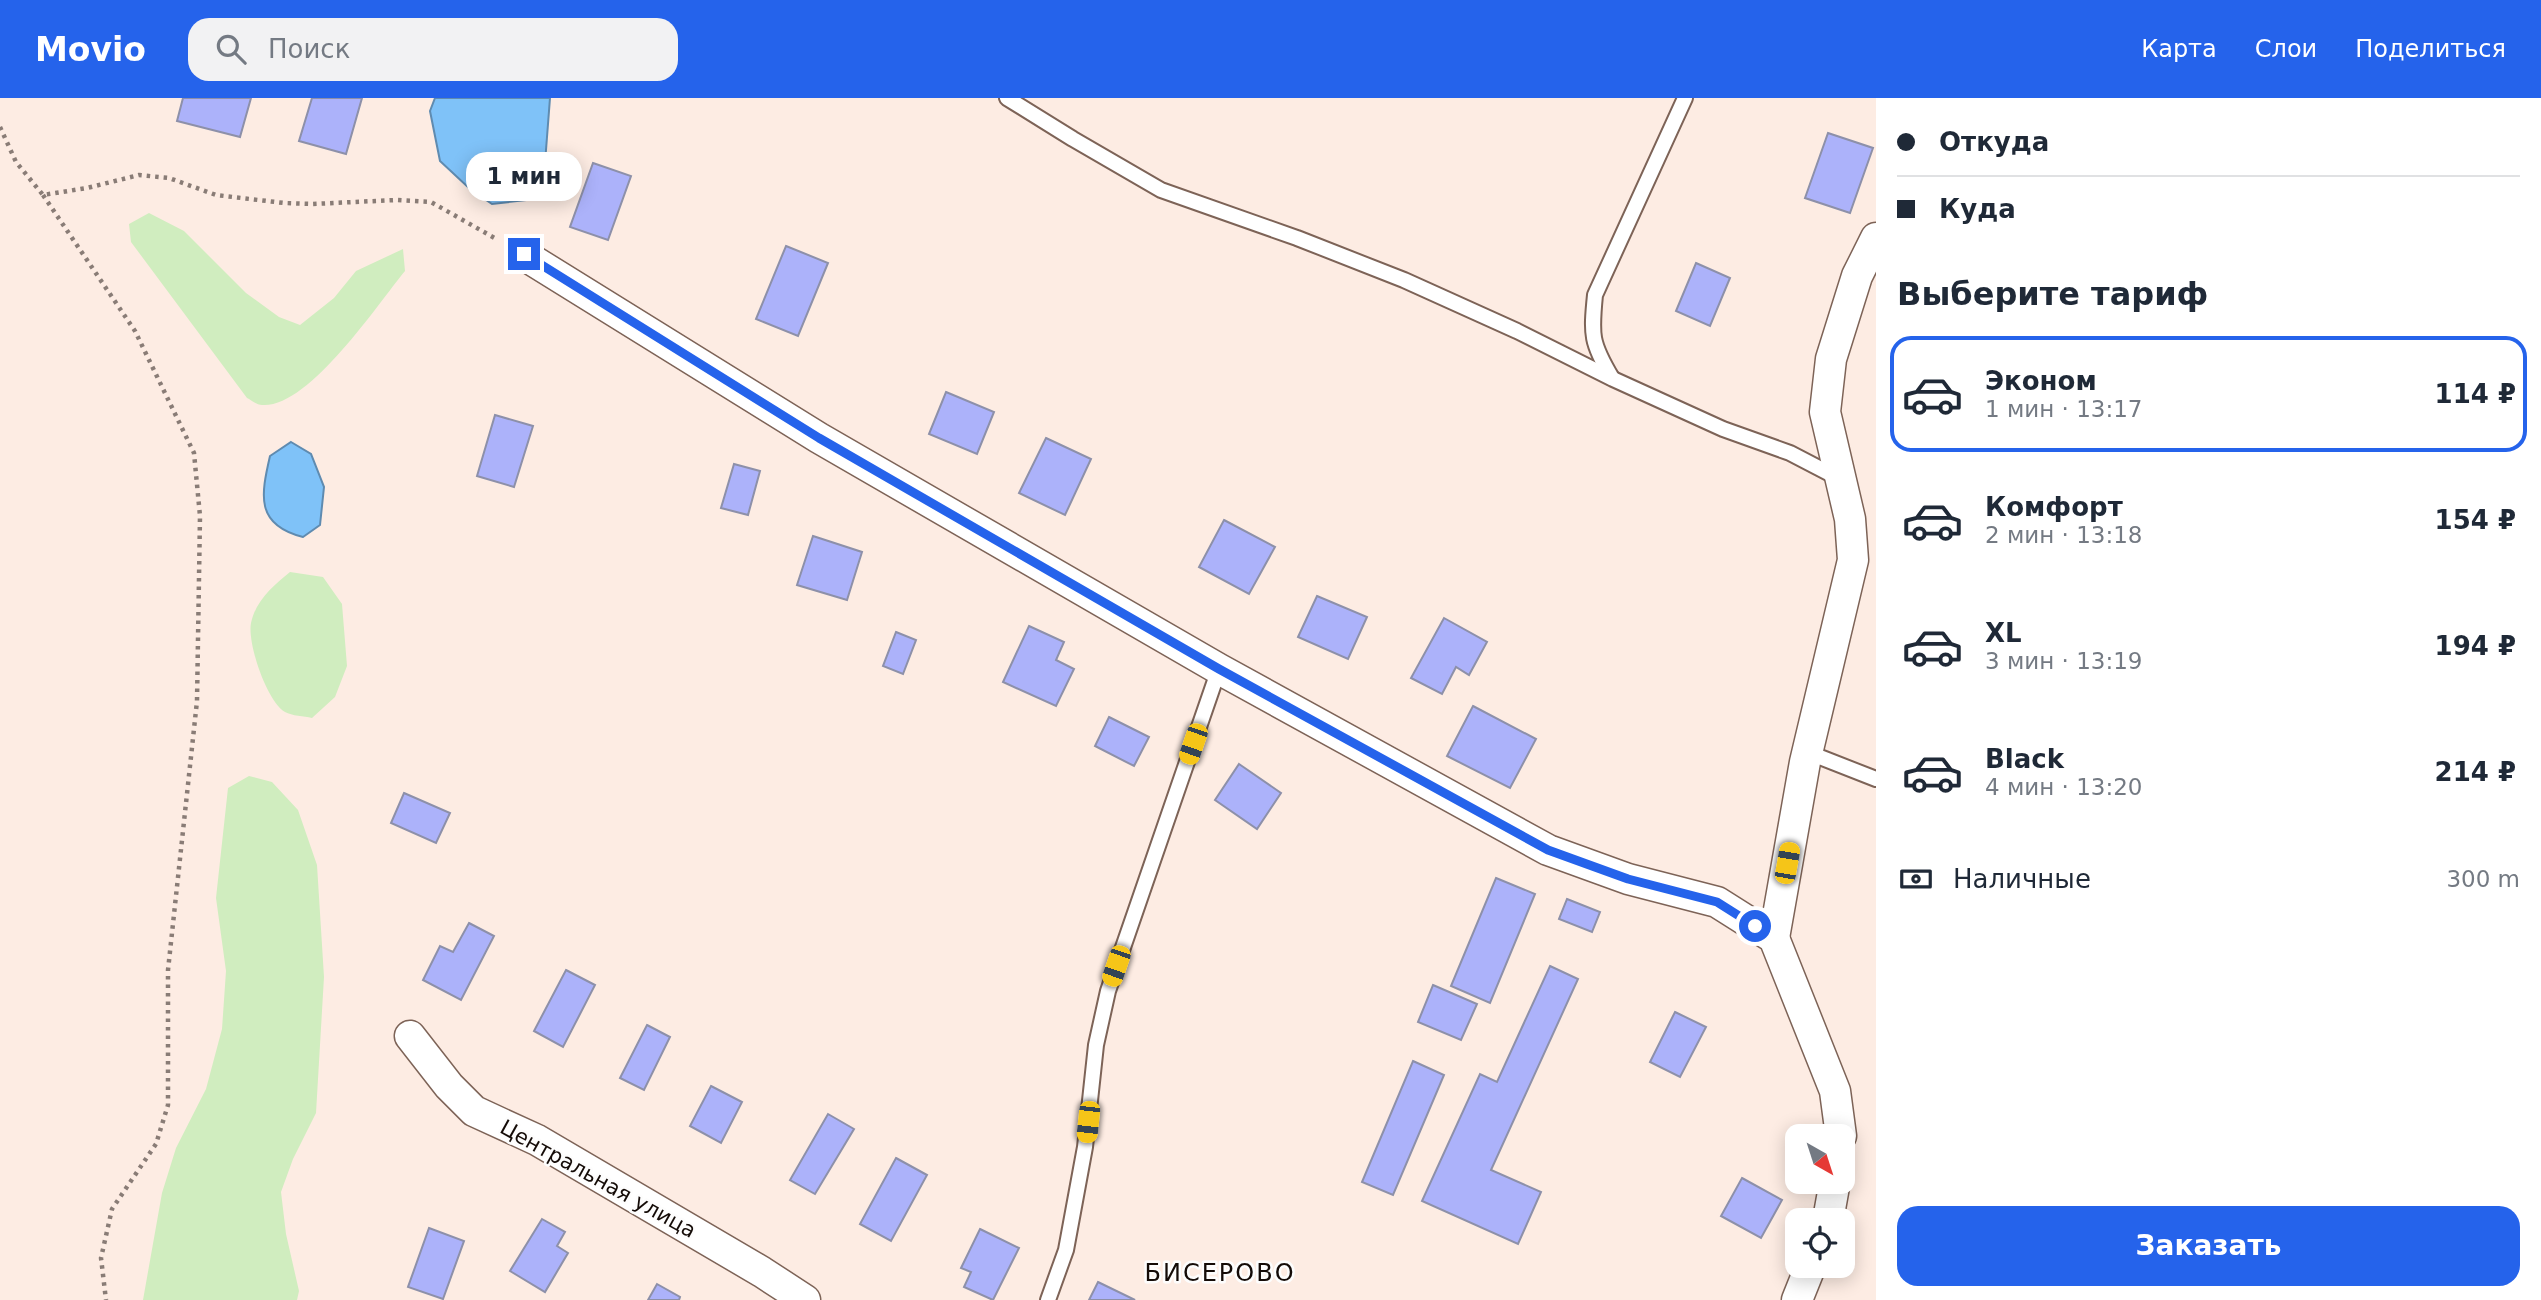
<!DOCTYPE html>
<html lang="ru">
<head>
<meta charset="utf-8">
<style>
	:root { --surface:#fff; --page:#f2f2f3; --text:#1f2937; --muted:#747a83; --line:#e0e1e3; --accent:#2563eb }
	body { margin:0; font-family:"DejaVu Sans",sans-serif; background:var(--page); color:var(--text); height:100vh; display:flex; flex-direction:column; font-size:26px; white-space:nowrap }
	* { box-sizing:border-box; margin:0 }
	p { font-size:23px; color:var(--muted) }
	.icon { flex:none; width:38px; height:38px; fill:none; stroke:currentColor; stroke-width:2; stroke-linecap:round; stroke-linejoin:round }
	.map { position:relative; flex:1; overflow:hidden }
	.drawer { display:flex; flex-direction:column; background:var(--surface); width:665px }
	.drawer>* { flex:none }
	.guide { display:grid; align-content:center; height:154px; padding:0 21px; background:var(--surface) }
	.needle { width:46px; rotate:141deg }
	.controls { position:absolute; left:1785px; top:1026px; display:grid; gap:14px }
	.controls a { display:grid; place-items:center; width:70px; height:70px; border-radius:14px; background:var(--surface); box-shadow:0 4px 18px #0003; font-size:35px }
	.end { position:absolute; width:32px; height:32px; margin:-16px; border:9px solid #2563eb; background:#fff; box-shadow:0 0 0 4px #fff }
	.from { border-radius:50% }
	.bubble { position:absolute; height:49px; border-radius:21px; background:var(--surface); box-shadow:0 4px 18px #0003; font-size:23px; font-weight:600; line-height:49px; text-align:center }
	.car { position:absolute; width:21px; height:42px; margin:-21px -10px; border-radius:9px; box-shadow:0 0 5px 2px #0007; background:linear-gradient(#f5c518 24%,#345 0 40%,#f5c518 0 76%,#345 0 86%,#f5c518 0) }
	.guide b { display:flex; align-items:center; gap:24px; height:66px; font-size:26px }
	.guide b+b { border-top:2px solid var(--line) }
	.guide i { width:18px; height:18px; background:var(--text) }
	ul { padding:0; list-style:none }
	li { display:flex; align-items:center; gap:21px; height:116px; margin:0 14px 10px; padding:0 7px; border:4px solid transparent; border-radius:21px }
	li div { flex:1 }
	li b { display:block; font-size:26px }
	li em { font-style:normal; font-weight:600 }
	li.active { border-color:var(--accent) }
	li>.icon { width:63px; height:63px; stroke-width:1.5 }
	h2 { padding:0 21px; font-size:32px; line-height:84px }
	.pay { display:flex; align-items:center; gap:18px; height:77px; padding:0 21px; font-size:26px }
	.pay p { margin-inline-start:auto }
	.primary-button { display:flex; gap:14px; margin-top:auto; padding:14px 21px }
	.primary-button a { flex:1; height:80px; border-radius:21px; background:var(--accent); color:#fff; font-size:28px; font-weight:600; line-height:80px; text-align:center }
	header { display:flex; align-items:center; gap:42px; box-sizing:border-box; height:98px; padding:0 35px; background:var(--accent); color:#fff }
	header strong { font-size:33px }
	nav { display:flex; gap:38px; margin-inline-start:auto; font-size:24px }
	.search { width:490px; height:63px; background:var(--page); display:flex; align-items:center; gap:18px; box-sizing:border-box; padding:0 24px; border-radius:21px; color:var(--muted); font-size:26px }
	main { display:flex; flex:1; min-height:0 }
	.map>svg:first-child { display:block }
	.green { fill:#d0edbf }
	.water { fill:#7fc2f8; stroke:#5f8bb0; stroke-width:2 }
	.building { fill:#acb2fa; stroke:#8d90a9; stroke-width:2 }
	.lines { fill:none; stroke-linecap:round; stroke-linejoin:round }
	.service-casing { stroke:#7d6357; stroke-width:18 }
	.minor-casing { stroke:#7d6357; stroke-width:33 }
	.path { stroke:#897c76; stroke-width:4.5; stroke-dasharray:3.5 5; stroke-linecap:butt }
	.service { stroke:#fff; stroke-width:14 }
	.minor { stroke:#fff; stroke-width:30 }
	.route { stroke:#2563eb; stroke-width:9 }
	.labels { text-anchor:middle; stroke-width:5; stroke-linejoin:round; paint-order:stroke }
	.street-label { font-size:21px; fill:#140b07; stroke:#fdfdfd }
	.quarter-label { font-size:24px; letter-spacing:2px; fill:#140b07; stroke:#fdfdfd }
</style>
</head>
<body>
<header>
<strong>Movio</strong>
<div class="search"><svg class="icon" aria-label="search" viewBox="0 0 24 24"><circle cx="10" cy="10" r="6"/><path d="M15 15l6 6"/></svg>Поиск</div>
<nav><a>Карта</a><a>Слои</a><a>Поделиться</a></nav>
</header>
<main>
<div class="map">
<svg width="1876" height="1202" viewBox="0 0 1876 1202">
	<rect width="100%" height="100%" fill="#fdece3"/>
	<g class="green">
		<path d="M149,115l35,18 62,62 33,24 21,8 34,-27 22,-27 47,-22 2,22c-28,34 -97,138 -143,134 -5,0 -11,-5 -15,-7l-116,-156 -2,-18z"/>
		<path d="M290,474l33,5 19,27 5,62 -12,31 -23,21c-8,-2 -20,-2 -27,-6 -18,-10 -38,-69 -34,-89 5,-23 22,-37 39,-51z"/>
		<polygon points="249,678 272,684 298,712 317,767 324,879 316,1015 293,1061 281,1094 286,1136 299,1193 297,1202 143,1202 162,1095 176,1050 206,991 222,931 226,873 216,800 228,690"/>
	</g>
	<g class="water">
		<polygon points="435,0 550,0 544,78 526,102 492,106 470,91 440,63 430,13"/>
		<path d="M291,344l20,12 13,33 -4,38 -17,12c-48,-12 -42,-42 -33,-81z"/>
	</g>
	<g class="building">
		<polygon points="183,0 251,0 240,39 177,23"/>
		<polygon points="312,0 362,0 346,56 299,43"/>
		<polygon points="1828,35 1873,50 1850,115 1805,100"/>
		<polygon points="593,65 631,78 608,142 570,129"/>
		<polygon points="786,148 828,165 798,238 756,221"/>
		<polygon points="1696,165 1730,180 1710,228 1676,213"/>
		<polygon points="946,294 994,314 977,356 929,336"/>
		<polygon points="495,317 533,328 514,389 477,378"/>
		<polygon points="1046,340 1091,361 1065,417 1019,395"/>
		<polygon points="734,366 760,373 748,417 721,410"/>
		<polygon points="1224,422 1275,449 1249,496 1199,469"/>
		<polygon points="813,438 862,454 847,502 797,487"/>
		<polygon points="1317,498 1367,519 1348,561 1298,539"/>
		<polygon points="1444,520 1487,544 1469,577 1456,569 1442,596 1411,580"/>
		<polygon points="1029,528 1064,544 1056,562 1074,571 1056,608 1003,584"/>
		<polygon points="896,534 916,542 903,576 883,568"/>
		<polygon points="1473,608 1536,641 1510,690 1447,658"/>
		<polygon points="1109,619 1149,639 1134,668 1095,648"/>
		<polygon points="1239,666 1281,695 1257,731 1215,702"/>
		<polygon points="404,695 450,715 436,745 391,725"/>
		<polygon points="1496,780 1535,796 1490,905 1451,888"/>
		<polygon points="1567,801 1600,814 1592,834 1559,821"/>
		<polygon points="469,825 494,838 461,902 423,882 440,848 453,854"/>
		<polygon points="1550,868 1578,881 1491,1072 1541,1094 1518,1146 1422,1103 1480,976 1497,984"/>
		<polygon points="566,872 595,887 563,949 534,933"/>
		<polygon points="1433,887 1477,906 1461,942 1418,924"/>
		<polygon points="1675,914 1706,929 1680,979 1650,964"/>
		<polygon points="647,927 670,939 644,992 620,980"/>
		<polygon points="1413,963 1444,977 1393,1097 1362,1084"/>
		<polygon points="711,988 742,1004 721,1045 690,1028"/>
		<polygon points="828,1016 854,1031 815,1096 790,1082"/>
		<polygon points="896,1060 927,1077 891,1143 860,1126"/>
		<polygon points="1742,1080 1782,1102 1761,1140 1721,1118"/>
		<polygon points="542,1121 565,1134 557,1148 568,1155 545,1194 510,1173"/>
		<polygon points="429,1130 464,1143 443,1201 408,1189"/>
		<polygon points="980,1131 1019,1150 993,1202 964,1189 971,1174 961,1170"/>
		<polygon points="1098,1184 1135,1202 1089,1202"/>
		<polygon points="657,1186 680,1199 679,1202 648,1202"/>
	</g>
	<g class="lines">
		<defs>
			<g id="service">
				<polyline points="1007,0 1073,41 1161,92 1297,140 1404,182 1517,233 1613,281 1723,331 1790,355 1840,381"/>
				<path d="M1612,280c-21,-35 -21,-43 -17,-83l90,-197"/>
				<polyline points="1807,654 1876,681"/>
				<polyline points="1048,1202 1066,1152 1085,1049 1096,947 1108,893 1219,571"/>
			</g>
			<g id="minor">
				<polyline points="524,157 819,340 1219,571 1548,752 1628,781 1717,804 1774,840 1835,993 1841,1038"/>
				<polyline points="1774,840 1805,664 1853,462 1850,421 1825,314 1831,261 1857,178 1876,140"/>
				<polyline points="410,938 449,988 474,1013 537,1042 762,1174 805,1202"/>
				<polyline points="1828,1122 1835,1083"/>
				<polyline points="1797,1202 1811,1167"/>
			</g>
		</defs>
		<use href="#service" class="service-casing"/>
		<use href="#minor" class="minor-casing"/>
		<g class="path">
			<polyline points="0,29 16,64 43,97 87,90 139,77 169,80 216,97 284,105 313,106 396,102 431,104 498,142"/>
			<polyline points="43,97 135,233 194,355 200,418 197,603 168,872 168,1007 156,1046 112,1111 101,1160 106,1202"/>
		</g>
		<use href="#service" class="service"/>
		<use href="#minor" class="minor"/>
	</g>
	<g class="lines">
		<polyline class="route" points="524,156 819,340 1219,571 1548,752 1628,781 1717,804 1755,828"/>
	</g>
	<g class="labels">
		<g class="street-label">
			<text transform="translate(598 1081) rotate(29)" y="7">Центральная улица</text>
		</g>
		<g class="quarter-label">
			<text x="1220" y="1183">БИСЕРОВО</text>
		</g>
	</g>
</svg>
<div class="controls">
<a><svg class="needle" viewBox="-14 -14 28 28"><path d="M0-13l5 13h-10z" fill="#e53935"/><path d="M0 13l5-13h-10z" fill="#747a83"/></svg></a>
<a><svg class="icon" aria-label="locate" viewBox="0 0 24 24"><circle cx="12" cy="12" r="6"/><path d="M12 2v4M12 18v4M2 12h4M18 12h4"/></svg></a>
</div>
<i class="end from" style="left:1755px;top:828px"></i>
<i class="end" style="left:524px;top:156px"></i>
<div class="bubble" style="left:466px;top:54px;width:116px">1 мин</div>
<i class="car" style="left:1193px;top:646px;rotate:199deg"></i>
<i class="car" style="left:1787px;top:765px;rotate:10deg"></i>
<i class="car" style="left:1116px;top:868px;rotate:199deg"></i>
<i class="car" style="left:1088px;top:1024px;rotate:186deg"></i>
</div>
<section class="drawer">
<div class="guide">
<b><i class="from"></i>Откуда</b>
<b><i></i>Куда</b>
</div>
<h2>Выберите тариф</h2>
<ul>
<li class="active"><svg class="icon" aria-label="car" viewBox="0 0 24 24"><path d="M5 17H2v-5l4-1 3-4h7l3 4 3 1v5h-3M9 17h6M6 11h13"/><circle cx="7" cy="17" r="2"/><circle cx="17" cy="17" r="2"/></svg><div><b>Эконом</b><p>1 мин · 13:17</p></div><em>114 ₽</em></li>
<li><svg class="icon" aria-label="car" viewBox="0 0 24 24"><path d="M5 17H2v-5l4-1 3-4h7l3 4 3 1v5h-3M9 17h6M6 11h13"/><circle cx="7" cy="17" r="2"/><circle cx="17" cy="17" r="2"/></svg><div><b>Комфорт</b><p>2 мин · 13:18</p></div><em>154 ₽</em></li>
<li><svg class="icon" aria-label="car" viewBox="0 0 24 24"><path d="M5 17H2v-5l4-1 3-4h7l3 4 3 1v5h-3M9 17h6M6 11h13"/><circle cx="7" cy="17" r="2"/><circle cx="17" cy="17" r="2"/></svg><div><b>XL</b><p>3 мин · 13:19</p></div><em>194 ₽</em></li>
<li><svg class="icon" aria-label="car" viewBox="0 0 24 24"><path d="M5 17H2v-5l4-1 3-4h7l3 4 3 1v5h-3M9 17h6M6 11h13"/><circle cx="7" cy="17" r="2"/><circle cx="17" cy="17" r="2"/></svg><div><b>Black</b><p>4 мин · 13:20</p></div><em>214 ₽</em></li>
</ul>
<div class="pay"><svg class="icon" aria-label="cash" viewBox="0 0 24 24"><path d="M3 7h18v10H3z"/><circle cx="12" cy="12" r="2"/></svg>Наличные<p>300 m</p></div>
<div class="primary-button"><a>Заказать</a></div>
</section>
</main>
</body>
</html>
